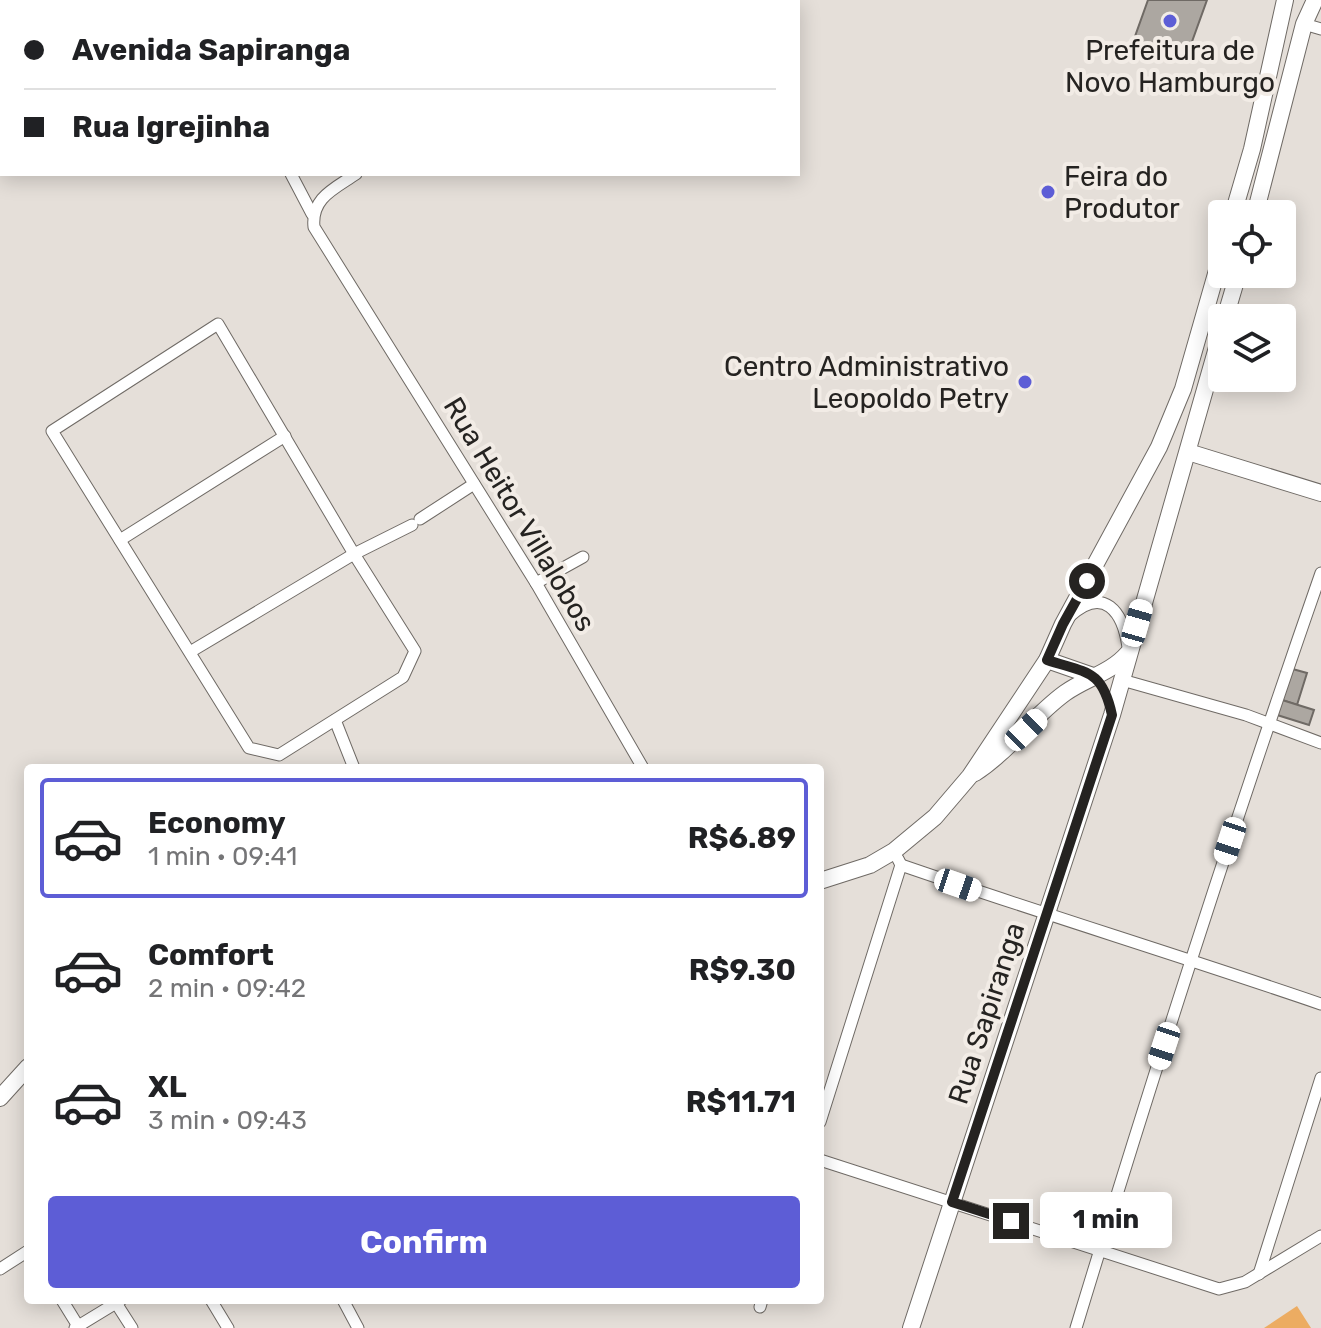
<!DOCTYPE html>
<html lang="en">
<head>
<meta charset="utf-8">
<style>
	:root { --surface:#fff; --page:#f2f2f2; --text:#202124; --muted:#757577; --line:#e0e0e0; --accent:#5d5dd6 }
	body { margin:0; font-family:Rubik,sans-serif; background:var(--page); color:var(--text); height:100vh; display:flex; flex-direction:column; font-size:30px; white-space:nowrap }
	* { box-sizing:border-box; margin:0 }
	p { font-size:26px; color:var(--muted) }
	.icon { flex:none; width:44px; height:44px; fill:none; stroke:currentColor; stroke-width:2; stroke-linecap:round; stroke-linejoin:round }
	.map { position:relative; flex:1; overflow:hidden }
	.side { position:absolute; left:24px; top:764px; width:800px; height:540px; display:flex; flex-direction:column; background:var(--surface); border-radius:8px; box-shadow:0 4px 20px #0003 }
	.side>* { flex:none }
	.banner { position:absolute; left:0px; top:0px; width:800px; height:176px; box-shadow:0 4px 20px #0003; display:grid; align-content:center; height:176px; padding:0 24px; background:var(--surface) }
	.fabs { position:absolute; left:1208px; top:200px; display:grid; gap:16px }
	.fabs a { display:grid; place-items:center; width:88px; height:88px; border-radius:8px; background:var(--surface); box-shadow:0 4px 20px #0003; font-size:40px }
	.end { position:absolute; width:36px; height:36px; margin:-18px; border:10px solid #252321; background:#fff; box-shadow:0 0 0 4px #fff }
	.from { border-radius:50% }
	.bubble { position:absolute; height:56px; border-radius:8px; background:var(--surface); box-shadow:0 4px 20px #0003; font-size:26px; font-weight:700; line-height:56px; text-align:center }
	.car { position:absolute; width:24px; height:48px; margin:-24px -12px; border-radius:10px; box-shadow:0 0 6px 2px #0007; background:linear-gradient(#fff 24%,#345 0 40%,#fff 0 76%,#345 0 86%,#fff 0) }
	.banner b { display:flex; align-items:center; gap:28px; height:76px; font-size:30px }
	.banner b+b { border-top:2px solid var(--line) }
	.banner i { width:20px; height:20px; background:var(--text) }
	ul { padding:14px 0 0; list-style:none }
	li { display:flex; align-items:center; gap:24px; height:120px; margin:0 16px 12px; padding:0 8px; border:4px solid transparent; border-radius:8px }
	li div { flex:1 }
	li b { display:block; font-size:30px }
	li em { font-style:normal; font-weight:700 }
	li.selected { border-color:var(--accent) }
	li>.icon { width:72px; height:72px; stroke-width:1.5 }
	.action { display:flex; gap:16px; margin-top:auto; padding:16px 24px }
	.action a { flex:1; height:92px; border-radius:8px; background:var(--accent); color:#fff; font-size:32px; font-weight:700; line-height:92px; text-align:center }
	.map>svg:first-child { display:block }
	.green { fill:#ecac62 }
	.building { fill:#aca7a1; stroke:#6f6a65; stroke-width:2 }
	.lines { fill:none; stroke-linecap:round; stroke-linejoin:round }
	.street-casing { stroke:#6f6a65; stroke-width:13 }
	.secondary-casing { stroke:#6f6a65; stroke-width:18 }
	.street { stroke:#fff; stroke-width:11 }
	.secondary { stroke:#fff; stroke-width:16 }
	.route { stroke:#252321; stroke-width:10 }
	.poi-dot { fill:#5d5dd6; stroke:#f2ece6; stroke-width:3 }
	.labels { text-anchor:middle; stroke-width:8; stroke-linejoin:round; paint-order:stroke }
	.poi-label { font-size:28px; fill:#252321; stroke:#f2ece6 }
	.street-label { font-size:28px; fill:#252321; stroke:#f2ece6 }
</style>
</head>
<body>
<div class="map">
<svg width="1321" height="1328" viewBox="0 0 1321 1328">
	<rect width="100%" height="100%" fill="#e5dfd9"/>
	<polygon class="green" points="1297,1306 1311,1328 1264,1328"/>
	<g class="building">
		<polygon points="1148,0 1207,0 1185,61 1133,42"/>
		<polygon points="1289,668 1307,673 1297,705 1279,699"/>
		<polygon points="1279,699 1314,710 1309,725 1274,714"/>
	</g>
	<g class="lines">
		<defs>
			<g id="street">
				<polyline points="195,0 196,2"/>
				<polyline points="252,0 253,2"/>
				<polyline points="607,2 610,0"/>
				<polyline points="1304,24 1321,29"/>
				<polyline points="291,174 312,214"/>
				<path d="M356,174c-22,15 -45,24 -42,53l222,356 107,185"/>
				<polygon points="218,324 354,554 415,651 403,677 279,755 249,748 52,431"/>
				<polyline points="420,519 474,484"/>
				<polyline points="120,540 285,436"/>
				<polyline points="536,583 583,557"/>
				<path d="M1070,616c34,-31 53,-4 58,31"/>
				<polyline points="190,652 354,554 412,525"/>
				<polyline points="1122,680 1246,715 1321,743"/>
				<polyline points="335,720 354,768"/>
				<path d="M901,865c139,48 280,91 420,139"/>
				<polyline points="820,1122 901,865 898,859"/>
				<polyline points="820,1160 1219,1289 1245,1282 1321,1236"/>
				<polyline points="0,1269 28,1251"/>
				<polyline points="1259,1274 1321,1078"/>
				<polyline points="62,1300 78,1326"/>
				<polyline points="211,1300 228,1328"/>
				<polyline points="343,1300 358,1328"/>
				<polyline points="116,1303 132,1328"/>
				<polyline points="760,1307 762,1300"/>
				<polyline points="75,1328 121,1300"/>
				<path d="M1076,1328c77,-253 158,-506 245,-755"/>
			</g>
			<g id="secondary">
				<polyline points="1233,214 1252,149 1285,0"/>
				<polyline points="1255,214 1304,24 1315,0"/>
				<polyline points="1225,318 1238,274"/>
				<polyline points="1188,452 1321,493"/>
				<polyline points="1047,660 1096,677"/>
				<path d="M975,773c34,-22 57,-56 90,-80 21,-15 46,-20 63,-40"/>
				<polyline points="820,881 870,865 894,851 935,817 970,776 1047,660 1063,624 1159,447 1183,389 1222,253"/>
				<polyline points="0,1098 28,1067"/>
				<polyline points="911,1328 1112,715 1222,330"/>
			</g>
		</defs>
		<use href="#street" class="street-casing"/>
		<use href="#secondary" class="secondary-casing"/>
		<use href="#street" class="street"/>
		<use href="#secondary" class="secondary"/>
	</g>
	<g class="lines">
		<path class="route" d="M1011,1221l-59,-19 160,-487c-10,-46 -25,-42 -65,-55l16,-36 24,-43"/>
	</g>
	<g class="poi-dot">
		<circle cx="1170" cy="21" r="8"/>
		<circle cx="1048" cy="192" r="8"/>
		<circle cx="1025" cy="382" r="8"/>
	</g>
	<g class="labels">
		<g class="poi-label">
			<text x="1170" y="60">Prefeitura de<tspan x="1170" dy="32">Novo Hamburgo</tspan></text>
			<text x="1064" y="186" text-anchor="start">Feira do<tspan x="1064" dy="32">Produtor</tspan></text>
			<text x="1009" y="376" text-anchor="end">Centro Administrativo<tspan x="1009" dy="32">Leopoldo Petry</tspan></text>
		</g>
		<g class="street-label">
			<text transform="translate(520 514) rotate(59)" y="10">Rua Heitor Villalobos</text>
			<text transform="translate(986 1013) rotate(-72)" y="10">Rua Sapiranga</text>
		</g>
	</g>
</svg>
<div class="fabs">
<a><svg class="icon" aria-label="locate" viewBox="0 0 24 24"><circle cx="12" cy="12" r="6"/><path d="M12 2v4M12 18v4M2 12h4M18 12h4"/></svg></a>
<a><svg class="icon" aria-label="layers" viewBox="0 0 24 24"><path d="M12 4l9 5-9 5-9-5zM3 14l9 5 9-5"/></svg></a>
</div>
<i class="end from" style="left:1087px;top:581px"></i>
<i class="end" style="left:1011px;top:1221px"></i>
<div class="bubble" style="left:1040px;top:1192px;width:132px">1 min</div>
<i class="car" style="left:1137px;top:623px;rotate:16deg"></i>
<i class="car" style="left:1026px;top:730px;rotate:46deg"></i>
<i class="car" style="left:1230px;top:841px;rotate:198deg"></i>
<i class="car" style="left:958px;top:885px;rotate:109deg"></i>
<i class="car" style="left:1164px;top:1046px;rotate:198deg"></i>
<div class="banner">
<b><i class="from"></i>Avenida Sapiranga</b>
<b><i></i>Rua Igrejinha</b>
</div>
<section class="side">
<ul>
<li class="selected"><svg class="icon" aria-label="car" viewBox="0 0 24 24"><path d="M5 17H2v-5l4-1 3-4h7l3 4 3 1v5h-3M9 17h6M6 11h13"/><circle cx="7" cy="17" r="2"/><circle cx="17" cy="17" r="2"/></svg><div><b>Economy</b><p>1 min · 09:41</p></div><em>R$6.89</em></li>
<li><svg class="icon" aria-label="car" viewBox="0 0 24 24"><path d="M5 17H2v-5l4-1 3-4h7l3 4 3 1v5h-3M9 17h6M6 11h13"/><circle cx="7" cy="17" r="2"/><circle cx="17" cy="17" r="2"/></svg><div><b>Comfort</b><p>2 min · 09:42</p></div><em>R$9.30</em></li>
<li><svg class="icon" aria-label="car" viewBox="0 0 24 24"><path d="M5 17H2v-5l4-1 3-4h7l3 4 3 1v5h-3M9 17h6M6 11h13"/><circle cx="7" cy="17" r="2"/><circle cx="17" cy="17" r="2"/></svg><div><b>XL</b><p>3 min · 09:43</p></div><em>R$11.71</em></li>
</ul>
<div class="action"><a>Confirm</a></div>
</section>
</div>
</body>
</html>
